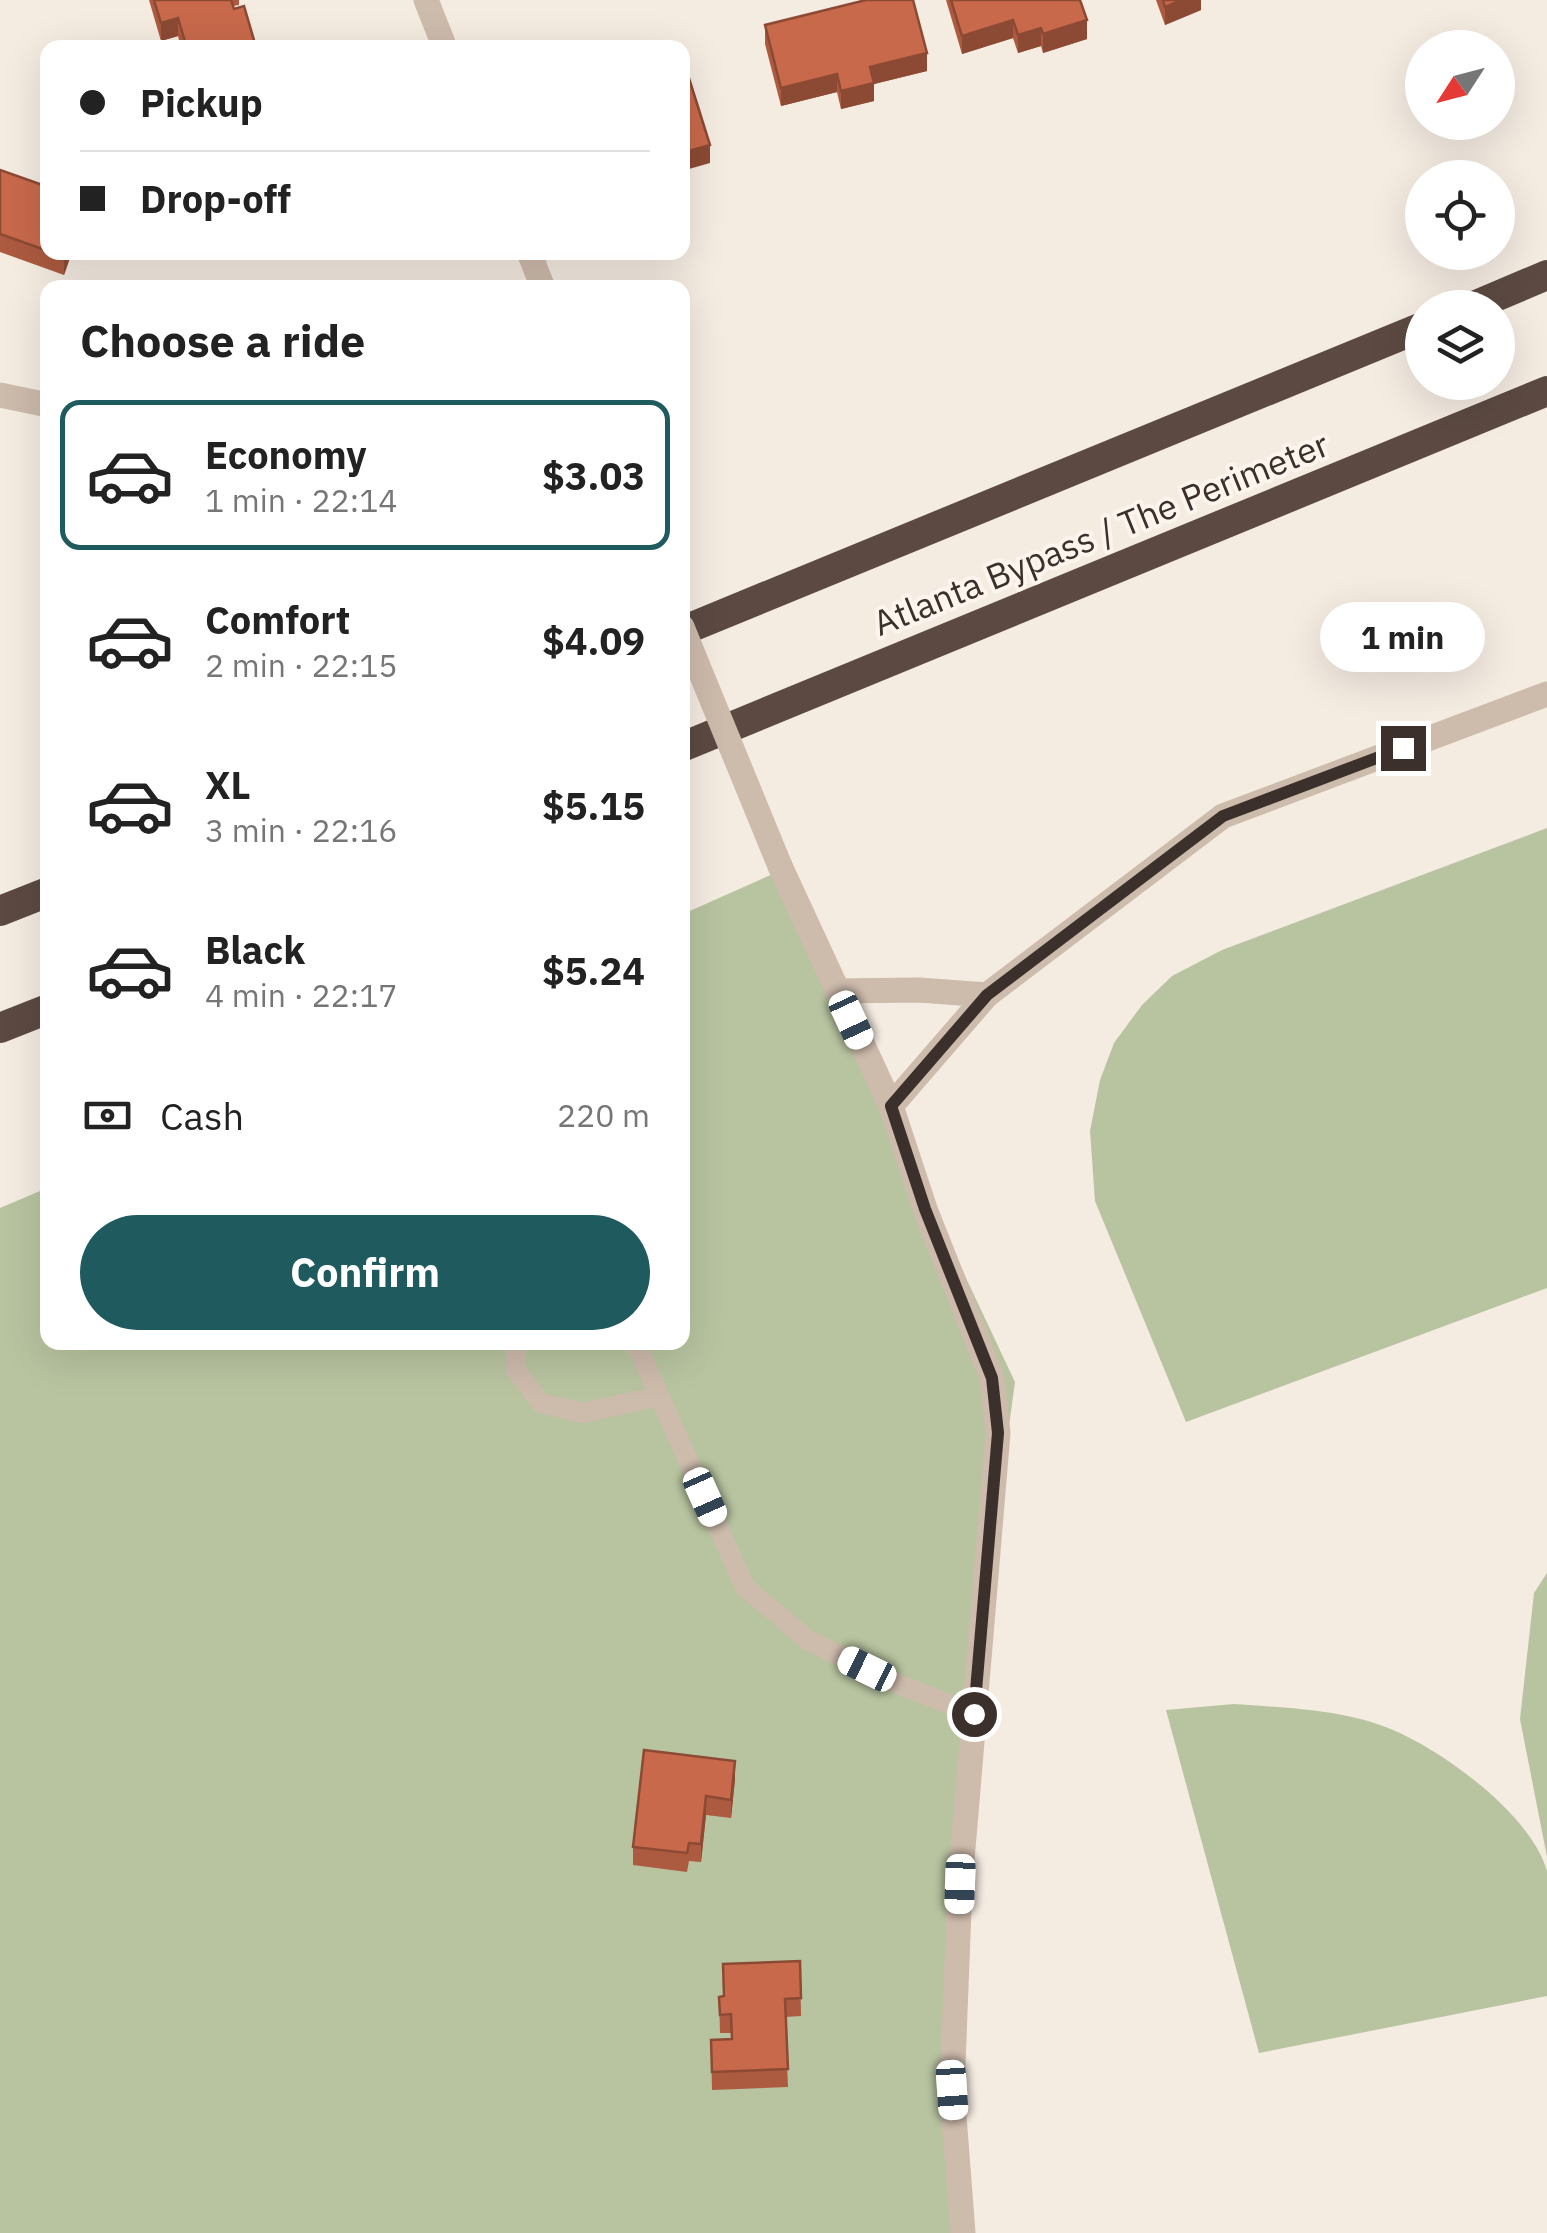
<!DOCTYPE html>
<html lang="en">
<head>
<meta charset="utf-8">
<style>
	:root { --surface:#fff; --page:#f2f2f2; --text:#222; --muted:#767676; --line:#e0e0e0; --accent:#1f5a5e }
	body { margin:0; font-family:"IBM Plex Sans",sans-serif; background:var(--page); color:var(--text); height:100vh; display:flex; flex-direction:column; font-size:38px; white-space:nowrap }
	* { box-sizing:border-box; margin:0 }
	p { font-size:32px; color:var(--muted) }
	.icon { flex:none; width:55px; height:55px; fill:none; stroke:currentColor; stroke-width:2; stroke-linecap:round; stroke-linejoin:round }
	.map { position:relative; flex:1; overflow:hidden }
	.side { position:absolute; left:40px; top:280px; width:650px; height:1070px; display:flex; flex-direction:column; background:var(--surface); border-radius:20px; box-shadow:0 10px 40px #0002 }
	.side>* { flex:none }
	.banner { position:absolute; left:40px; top:40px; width:650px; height:220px; border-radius:20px; box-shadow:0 10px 40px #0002; display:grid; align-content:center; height:220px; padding:0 40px; background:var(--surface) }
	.needle { width:65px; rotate:234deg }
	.fabs { position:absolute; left:1405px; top:30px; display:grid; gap:20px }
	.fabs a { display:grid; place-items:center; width:110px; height:110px; border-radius:50%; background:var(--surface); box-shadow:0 10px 40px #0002; font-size:50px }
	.end { position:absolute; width:45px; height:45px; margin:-22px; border:12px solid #3b302b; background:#fff; box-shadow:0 0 0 5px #fff }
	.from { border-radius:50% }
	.bubble { position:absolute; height:70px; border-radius:35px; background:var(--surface); box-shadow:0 10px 40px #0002; font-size:32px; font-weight:700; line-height:70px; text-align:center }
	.car { position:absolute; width:30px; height:60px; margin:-30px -15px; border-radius:12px; box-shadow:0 0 8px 2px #0007; background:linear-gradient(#fff 24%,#345 0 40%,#fff 0 76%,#345 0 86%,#fff 0) }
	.banner b { display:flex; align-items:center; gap:35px; height:95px; font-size:38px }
	.banner b+b { border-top:2px solid var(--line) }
	.banner i { width:25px; height:25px; background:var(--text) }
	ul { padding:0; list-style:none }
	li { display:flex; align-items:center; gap:30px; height:150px; margin:0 20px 15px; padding:0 20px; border:5px solid transparent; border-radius:20px }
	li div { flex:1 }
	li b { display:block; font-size:38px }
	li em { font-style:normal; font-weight:700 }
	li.active { border-color:var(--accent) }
	li>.icon { width:90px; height:90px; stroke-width:1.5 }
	h2 { padding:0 40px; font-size:45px; line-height:120px }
	.pay { display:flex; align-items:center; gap:25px; height:110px; padding:0 40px; font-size:38px }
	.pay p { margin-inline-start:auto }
	.cta { display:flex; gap:20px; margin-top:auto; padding:20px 40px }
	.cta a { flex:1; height:115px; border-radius:60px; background:var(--accent); color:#fff; font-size:40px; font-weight:700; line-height:115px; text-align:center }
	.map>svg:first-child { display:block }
	.green { fill:#b8c4a0 }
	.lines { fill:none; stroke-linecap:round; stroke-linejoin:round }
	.service { stroke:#cdbbac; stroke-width:20 }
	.minor { stroke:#cdbbac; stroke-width:25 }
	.tertiary { stroke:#cdbbac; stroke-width:25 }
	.motorway { stroke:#5c4a42; stroke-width:30 }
	.tertiary-bridge { stroke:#cdbbac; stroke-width:25 }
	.wall { fill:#ac5a40 }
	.shaded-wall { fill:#8c4a34 }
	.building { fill:#c8694b; stroke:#8c4a34; stroke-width:2.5 }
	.route { stroke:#3b302b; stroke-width:12 }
	.labels { text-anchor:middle; stroke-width:8; stroke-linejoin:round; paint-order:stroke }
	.street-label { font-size:35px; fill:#3b302b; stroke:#fbf5ee }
</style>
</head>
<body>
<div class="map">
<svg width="1547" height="2233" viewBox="0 0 1547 2233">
	<rect width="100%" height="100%" fill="#f4ebe1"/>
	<g class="green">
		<polygon points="1547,828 1547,1288 1186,1422 1095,1201 1090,1131 1100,1080 1114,1043 1142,1005 1172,976 1222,950"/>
		<polygon points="775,873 1015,1382 978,1652 943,2026 971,2233 0,2233 0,1208 47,1188 48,1342 682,1342 683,914"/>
		<polygon points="1547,1573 1547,1857 1520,1719 1534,1593"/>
		<path d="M1234,1704c53,4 110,5 159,26 52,22 138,85 154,141v125l-288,57 -93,-343z"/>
	</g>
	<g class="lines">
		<g class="service">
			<polyline points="516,1342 515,1369 541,1403 582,1413 659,1396"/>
			<polyline points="635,1342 745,1587 808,1640 896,1683 974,1714"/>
		</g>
		<g class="minor">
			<polyline points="0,395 48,405"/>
			<polyline points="838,991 919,990 987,995"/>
			<polyline points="891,1106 987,995 1223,816 1547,694"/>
		</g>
		<g class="tertiary">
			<polyline points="426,0 445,48"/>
			<polyline points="529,252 543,288"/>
			<polyline points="780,866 891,1106 925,1209 992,1378 998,1433 960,1884 952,2090 963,2233"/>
		</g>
		<g class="motorway">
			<polyline points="1469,308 1547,275"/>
			<polyline points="682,631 1422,327"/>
			<polyline points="682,747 1547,391"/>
			<polyline points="0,911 48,892"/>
			<polyline points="0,1028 48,1009"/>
		</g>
		<polyline class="tertiary-bridge" points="682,627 780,866"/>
	</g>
	<g class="wall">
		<polygon points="149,0 239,0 239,5 233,6 256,48 181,48 178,36 161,41"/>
		<polygon points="946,0 1080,0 1087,39 1043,53 1041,46 1018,53 1013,38 962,54"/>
		<polygon points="1156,0 1201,0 1201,10 1165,25"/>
		<polygon points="765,25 927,71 874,84 874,101 841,109 837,92 781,106 765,44"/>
		<polygon points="0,170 48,187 48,252 72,252 64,275 0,252"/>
		<polygon points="644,1750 735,1779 731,1818 706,1815 701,1862 689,1861 687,1872 633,1865 633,1847"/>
		<polygon points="800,1961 801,2016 785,2017 788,2087 712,2090 711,2040 731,2039 731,2033 720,2033 719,1997 724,1997 723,1964"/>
	</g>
	<g class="shaded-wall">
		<polygon points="1182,0 1201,0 1201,10 1165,25 1165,7"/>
		<polygon points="178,18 178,36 161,41 161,23"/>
		<polygon points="1013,20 1013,38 962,54 962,36"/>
		<polygon points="1087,20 1087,39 1043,53 1043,34"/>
		<polygon points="1041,28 1041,46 1018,53 1018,35"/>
		<polygon points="927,53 927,71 874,84 874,101 841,109 841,91 870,67"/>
		<polygon points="837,74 837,92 781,106 781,88"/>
		<polygon points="710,145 710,163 682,171 682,153"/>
		<polygon points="65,252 72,252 64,275 64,256"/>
		<polygon points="735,1761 735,1779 731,1818 731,1800"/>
		<polygon points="706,1796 706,1815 701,1862 701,1844"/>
	</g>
	<g class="building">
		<polygon points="154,0 231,0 234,9 244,6 256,47 187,48 178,18 161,23"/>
		<polygon points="866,0 913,0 927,53 870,67 874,83 841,91 837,74 781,88 765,25"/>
		<polygon points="951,0 1080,0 1087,20 1043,34 1041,28 1018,35 1013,20 962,36"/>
		<polygon points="1163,0 1182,0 1165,7"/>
		<polygon points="682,56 710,145 682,153"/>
		<polygon points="0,170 48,187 48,251 0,234"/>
		<polygon points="644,1750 735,1761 731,1800 706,1796 701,1844 689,1843 687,1853 633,1847"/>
		<polygon points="800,1961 801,1998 785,1999 788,2069 712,2072 711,2040 732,2039 731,2014 720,2015 719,1997 724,1996 723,1964"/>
	</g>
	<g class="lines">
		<polyline class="route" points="974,1714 998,1433 992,1378 925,1209 891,1106 987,995 1223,816 1403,748"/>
	</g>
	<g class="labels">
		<g class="street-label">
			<text transform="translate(1101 534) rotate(-22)" y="12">Atlanta Bypass / The Perimeter</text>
		</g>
	</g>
</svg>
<div class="fabs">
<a><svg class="needle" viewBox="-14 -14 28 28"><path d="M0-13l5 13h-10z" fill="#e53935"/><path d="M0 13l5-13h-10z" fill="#767676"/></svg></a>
<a><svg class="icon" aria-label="locate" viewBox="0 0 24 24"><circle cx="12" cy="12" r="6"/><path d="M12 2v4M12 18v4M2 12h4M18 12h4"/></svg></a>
<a><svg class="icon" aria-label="layers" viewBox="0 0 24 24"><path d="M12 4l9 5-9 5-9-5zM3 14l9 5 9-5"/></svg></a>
</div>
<i class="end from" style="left:974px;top:1714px"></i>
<i class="end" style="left:1403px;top:748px"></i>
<div class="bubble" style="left:1320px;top:602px;width:165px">1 min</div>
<i class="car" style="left:851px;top:1020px;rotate:155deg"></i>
<i class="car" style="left:705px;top:1497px;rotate:156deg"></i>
<i class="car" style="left:867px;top:1669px;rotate:296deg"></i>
<i class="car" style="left:960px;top:1884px;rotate:182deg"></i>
<i class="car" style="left:952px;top:2090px;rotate:176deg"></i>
<div class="banner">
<b><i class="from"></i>Pickup</b>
<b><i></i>Drop-off</b>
</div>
<section class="side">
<h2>Choose a ride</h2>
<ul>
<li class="active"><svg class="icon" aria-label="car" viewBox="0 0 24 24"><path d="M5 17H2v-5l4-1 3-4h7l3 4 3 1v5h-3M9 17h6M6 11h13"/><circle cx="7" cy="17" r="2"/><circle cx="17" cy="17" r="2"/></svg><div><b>Economy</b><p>1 min · 22:14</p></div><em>$3.03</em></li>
<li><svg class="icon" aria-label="car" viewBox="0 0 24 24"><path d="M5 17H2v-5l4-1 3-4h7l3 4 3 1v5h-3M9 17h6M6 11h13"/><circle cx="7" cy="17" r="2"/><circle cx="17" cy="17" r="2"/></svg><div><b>Comfort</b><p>2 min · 22:15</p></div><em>$4.09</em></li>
<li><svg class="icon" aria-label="car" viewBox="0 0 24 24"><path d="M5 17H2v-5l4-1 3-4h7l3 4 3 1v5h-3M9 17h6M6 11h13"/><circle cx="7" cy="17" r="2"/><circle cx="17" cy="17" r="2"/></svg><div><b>XL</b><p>3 min · 22:16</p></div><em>$5.15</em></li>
<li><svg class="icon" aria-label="car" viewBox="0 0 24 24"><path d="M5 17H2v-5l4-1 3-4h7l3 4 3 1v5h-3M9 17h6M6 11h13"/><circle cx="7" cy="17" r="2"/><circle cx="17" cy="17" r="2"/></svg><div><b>Black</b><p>4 min · 22:17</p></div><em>$5.24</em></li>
</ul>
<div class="pay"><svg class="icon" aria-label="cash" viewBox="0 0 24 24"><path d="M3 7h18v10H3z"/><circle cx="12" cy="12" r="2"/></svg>Cash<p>220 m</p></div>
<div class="cta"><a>Confirm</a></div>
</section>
</div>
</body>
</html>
